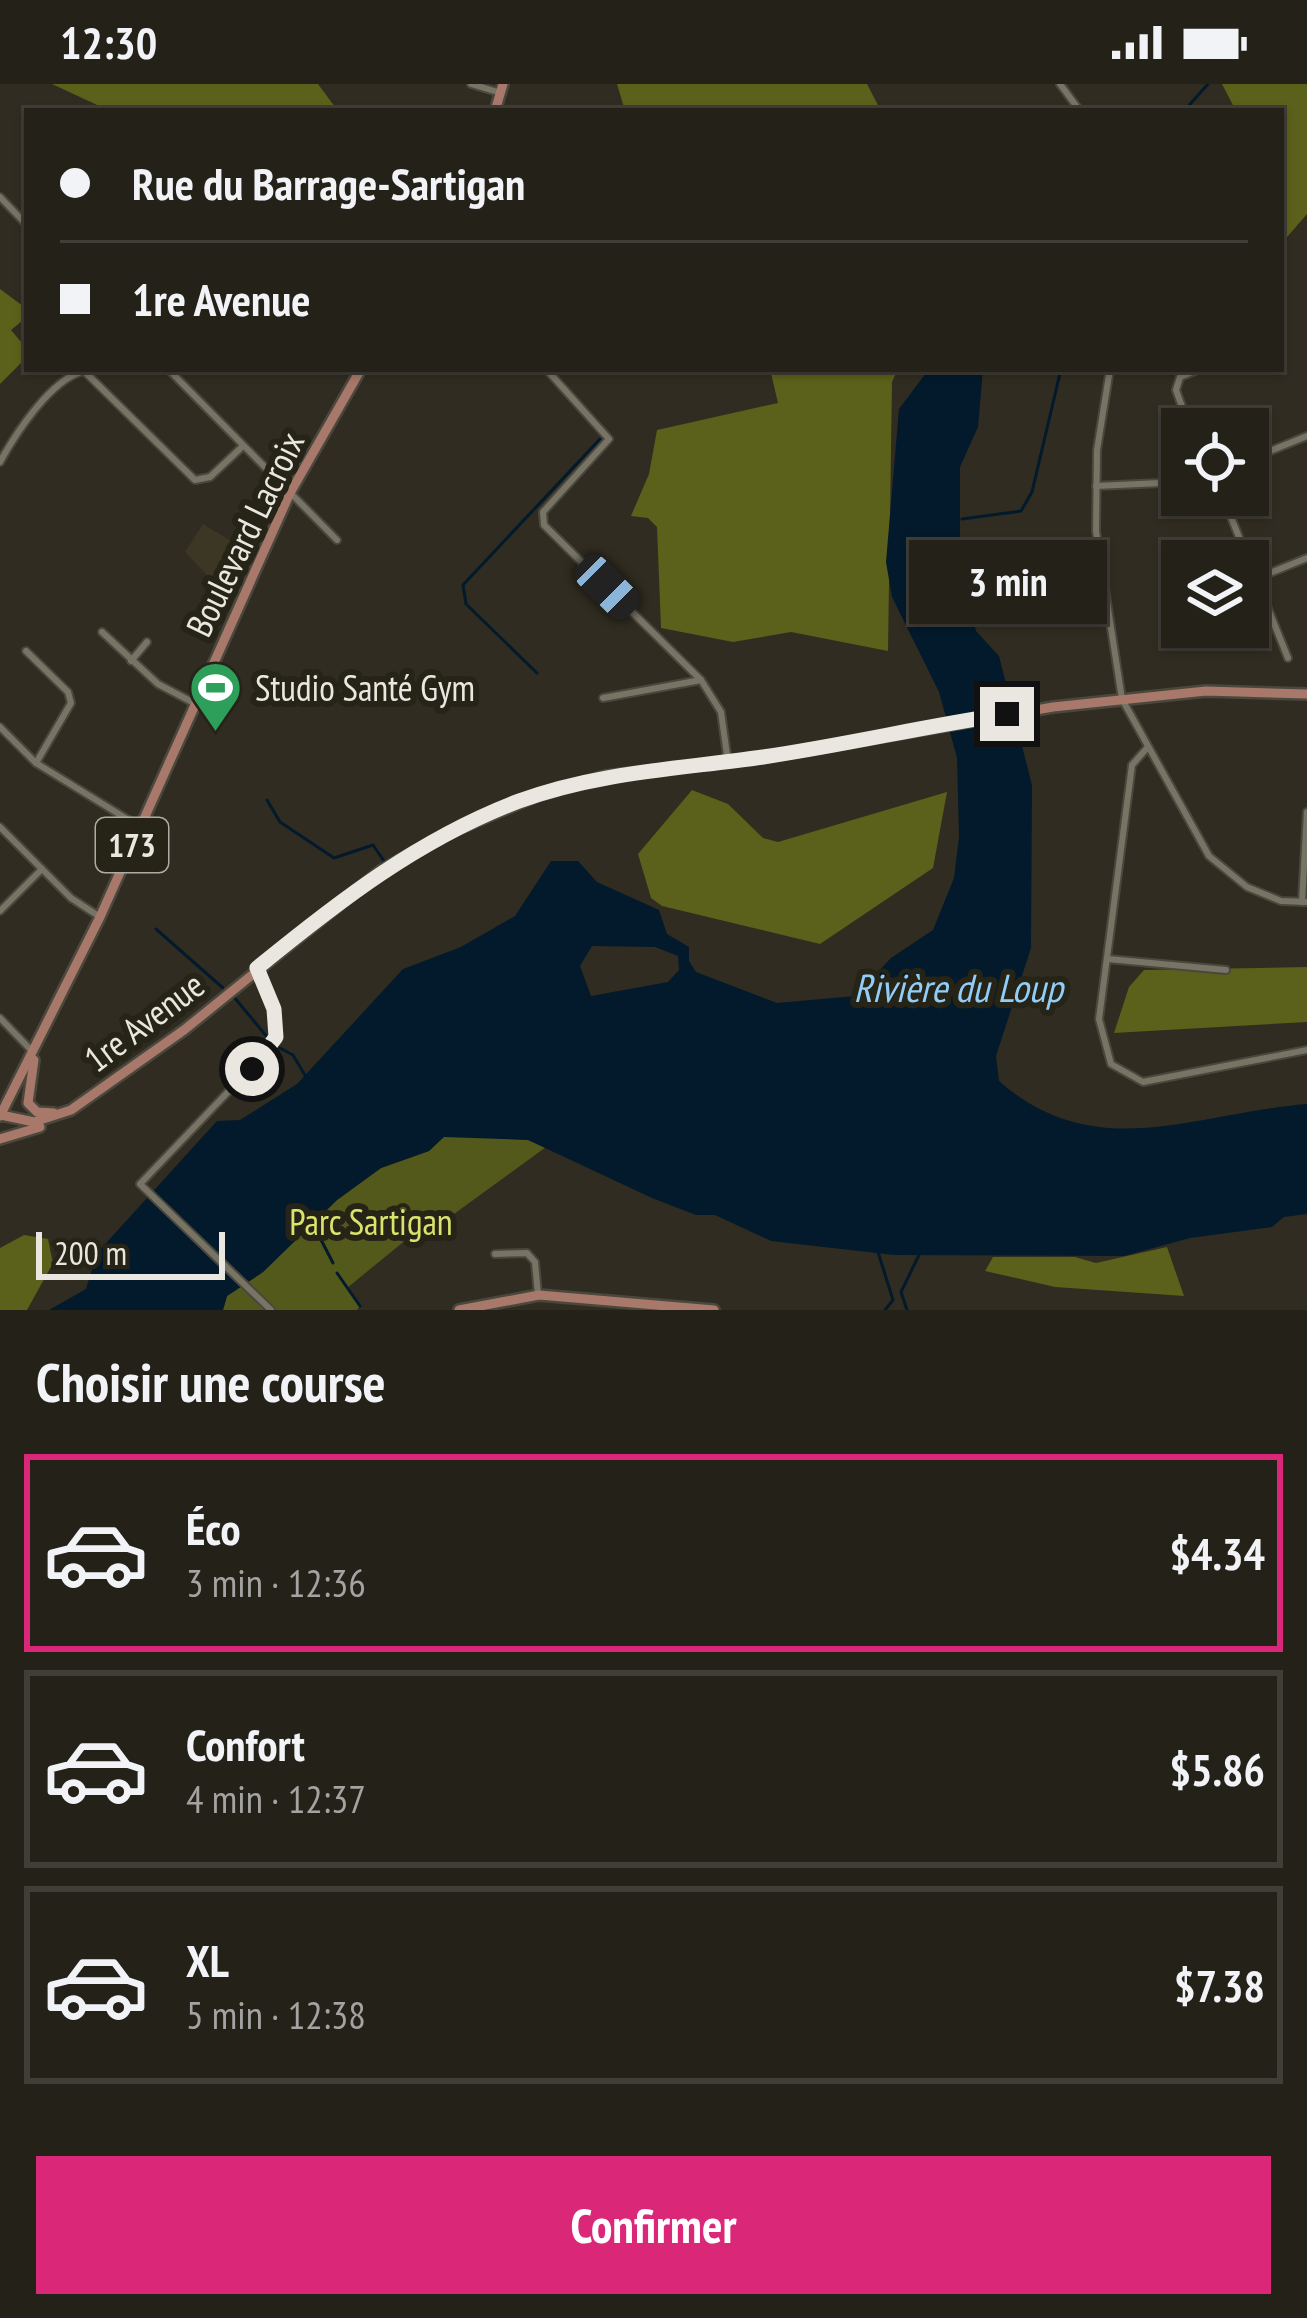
<!DOCTYPE html>
<html lang="fr">
<head>
<meta charset="utf-8">
<style>
	:root { --surface:#242119; --page:#302e26; --text:#f1f3f6; --muted:#a3a3a2; --line:#413e38; --accent:#db2777 }
	body { margin:0; font-family:"PT Sans Narrow",sans-serif; background:var(--page); color:var(--text); height:100vh; display:flex; flex-direction:column; font-size:45px; white-space:nowrap }
	* { box-sizing:border-box; margin:0 }
	p { font-size:39px; color:var(--muted) }
	.icon { flex:none; width:66px; height:66px; fill:none; stroke:currentColor; stroke-width:2; stroke-linecap:round; stroke-linejoin:round }
	.map { position:relative; height:1226px; overflow:hidden }
	.details { display:flex; flex-direction:column; background:var(--surface); flex:1 }
	.details>* { flex:none }
	.banner { position:absolute; left:24px; top:24px; width:1260px; height:264px; border-radius:0px; box-shadow:0 3px 9px #0004,0 0 0 3px var(--line); display:grid; align-content:center; height:264px; padding:0 36px; background:var(--surface) }
	.buttons { position:absolute; left:1161px; top:324px; display:grid; gap:24px }
	.buttons a { display:grid; place-items:center; width:108px; height:108px; border-radius:0px; background:var(--surface); box-shadow:0 3px 9px #0004,0 0 0 3px var(--line); font-size:60px }
	.scale { position:absolute; left:36px; bottom:30px; width:189px; box-sizing:border-box; padding-left:12px; border:6px solid #e9e7e0; border-top:0; font-size:33px; line-height:42px; white-space:nowrap; color:#e9e7e0; -webkit-text-stroke:9px #262317; paint-order:stroke }
	.end { position:absolute; width:54px; height:54px; margin:-27px; border:15px solid #e9e7e0; background:#111; box-shadow:0 0 0 6px #111 }
	.from { border-radius:50% }
	.bubble { position:absolute; height:84px; border-radius:0px; background:var(--surface); box-shadow:0 3px 9px #0004,0 0 0 3px var(--line); font-size:39px; font-weight:800; line-height:84px; text-align:center }
	.car { position:absolute; width:36px; height:72px; margin:-36px -18px; border-radius:15px; box-shadow:0 0 9px 3px #0007; background:linear-gradient(#222 24%,#8ab4d8 0 40%,#222 0 76%,#8ab4d8 0 86%,#222 0) }
	.banner b { display:flex; align-items:center; gap:42px; height:114px; font-size:45px }
	.banner b+b { border-top:3px solid var(--line) }
	.banner i { width:30px; height:30px; background:var(--text) }
	ul { padding:0; list-style:none }
	li { display:flex; align-items:center; gap:36px; height:198px; margin:0 24px 18px; padding:0 12px; border:6px solid var(--line); border-radius:0px }
	li div { flex:1 }
	li b { display:block; font-size:45px }
	li em { font-style:normal; font-weight:800 }
	li.current { border-color:var(--accent) }
	li>.icon { width:108px; height:108px; stroke-width:1.5 }
	h2 { padding:0 36px; font-size:54px; line-height:144px }
	.cta { display:flex; gap:24px; margin-top:auto; padding:24px 36px }
	.cta a { flex:1; height:138px; border-radius:0px; background:var(--accent); color:#fff; font-size:48px; font-weight:800; line-height:138px; text-align:center }
	.status { display:flex; justify-content:space-between; align-items:center; height:84px; padding:0 60px; background:var(--surface); direction:ltr }
	.status svg { height:33px; fill:currentColor }
	.map>svg:first-child { display:block }
	.built { fill:#3c3624 }
	.green { fill:#53581b }
	.forest { fill:#5b601a }
	.water { fill:#021a2b; fill-rule:evenodd }
	.lines { fill:none; stroke-linecap:round; stroke-linejoin:round }
	.stream { stroke:#021a2b; stroke-width:3 }
	.minor-casing { stroke:#4a473d; stroke-width:10 }
	.major-casing { stroke:#4a473d; stroke-width:14 }
	.minor { stroke:#777365; stroke-width:6 }
	.major { stroke:#a8786a; stroke-width:9 }
	.route { stroke:#e9e7e0; stroke-width:15 }
	.labels { text-anchor:middle; stroke-width:12; stroke-linejoin:round; paint-order:stroke }
	.shield { fill:#262317; stroke:#aeaca4; stroke-width:3 }
	.shield-label { font-size:33px; font-weight:bold; fill:#e9e7e0 }
	.street-label { font-size:36px; fill:#e9e7e0; stroke:#262317 }
	.poi-label { font-size:36px; fill:#e9e7e0; stroke:#262317; text-anchor:start }
	.park-label { font-size:36px; fill:#dae46c; stroke:#262317 }
	.water-label { font-size:39px; font-style:italic; fill:#92cdf8; stroke:#262317 }
</style>
</head>
<body>
<div class="status"><b>12:30</b><svg viewBox="0 0 49 12"><path d="M0 12V9h3v3zM5 12V6h3v6zM10 12V3h3v9zM15 12V0h3v12zM26 1h20v11H26zM47 4h2v5h-2z"/></svg></div>
<div class="map">
<svg width="1307" height="1226" viewBox="0 0 1307 1226">
	<rect width="100%" height="100%" fill="#302c21"/>
	<polygon class="built" points="203,440 251,469 230,515 185,468"/>
	<polygon class="green" points="470,1052 528,1056 546,1063 443,1138 434,1133 347,1204 360,1222 357,1226 223,1226 227,1212 263,1188 337,1116 381,1084 429,1067 443,1053"/>
	<g class="forest">
		<polygon points="52,0 318,0 338,27 110,27"/>
		<polygon points="617,0 867,0 881,27 625,27"/>
		<polygon points="1222,0 1307,0 1307,130 1281,160 1281,27 1236,27"/>
		<polygon points="0,205 27,225 27,233 11,246 27,265 27,273 0,300"/>
		<polygon points="770,285 898,285 892,298 888,567 791,548 733,558 661,544 657,443 648,434 631,432 649,390 657,346 778,319"/>
		<polygon points="692,706 728,720 763,754 778,758 947,708 933,784 820,860 662,822 651,814 638,770"/>
		<polygon points="1307,883 1307,938 1114,949 1129,903 1144,886"/>
		<polygon points="24,1151 48,1155 53,1179 27,1226 0,1226 0,1164"/>
		<polygon points="1167,1163 1184,1212 1055,1203 985,1187 993,1173 1075,1173 1096,1179"/>
	</g>
	<path class="water" d="M929,285h54l-5,58 -18,40v103l16,61 23,25 33,129 -1,163 -35,108 3,25c97,85 196,32 308,23v110l-23,3 -12,10 -82,11 -66,18 -230,-1 -123,-14 -56,-26h-19l-44,-17 -124,-58 -84,-3 -15,14 -48,17 -44,32 -74,72 -36,24 -4,14h-174l37,-21 11,-36 120,-132 23,-1 57,-36 106,-115 58,-22 54,-31 36,-55h27l19,21 62,28 8,24 22,13v14l7,11 81,31 78,-7 36,-38 42,-28 21,-52 5,-41 -2,-79 -18,-66 -47,-95 -6,-35 13,-153zM592,862l63,1 23,9 1,14 -11,12 -77,14 -11,-30z"/>
	<g class="lines">
		<g class="stream">
			<polyline points="1184,27 1208,0"/>
			<polyline points="962,435 1021,427 1032,408 1061,285"/>
			<polyline points="537,589 466,520 463,501 600,355"/>
			<polyline points="267,716 280,738 334,774 373,761 384,777"/>
			<polyline points="156,845 223,904"/>
			<polyline points="234,913 268,954"/>
			<polyline points="276,962 293,971 306,993"/>
			<polyline points="315,1144 333,1179"/>
			<polyline points="878,1168 893,1216 885,1226"/>
			<polyline points="337,1189 360,1222"/>
			<polyline points="907,1226 901,1208 920,1169"/>
		</g>
		<defs>
			<g id="minor">
				<polyline points="471,0 501,9"/>
				<polyline points="1060,0 1080,27"/>
				<polyline points="0,113 27,141"/>
				<polyline points="168,285 337,456"/>
				<polyline points="546,285 609,355 543,428 544,441 701,596 721,628 728,678"/>
				<polyline points="1110,285 1097,366 1096,447 1122,615 1209,772 1247,803 1281,817 1307,818"/>
				<polyline points="1190,345 1176,306 1180,293 1200,285"/>
				<polyline points="1248,376 1307,352"/>
				<path d="M0,378c16,-29 51,-83 84,-91l111,109 15,-3 33,-31"/>
				<polyline points="1096,402 1182,398"/>
				<polyline points="1222,411 1288,574"/>
				<polyline points="1255,495 1307,474"/>
				<polyline points="102,548 158,600 194,619"/>
				<polyline points="26,567 68,608 71,619 36,679"/>
				<polyline points="131,577 147,558"/>
				<polyline points="603,614 701,596"/>
				<polyline points="0,643 36,679 140,743"/>
				<polyline points="1147,664 1132,681 1099,935 1111,980 1143,998 1307,966"/>
				<polyline points="0,743 71,814 100,833"/>
				<polyline points="1302,818 1307,728"/>
				<polyline points="0,827 42,785"/>
				<polyline points="1108,875 1226,886"/>
				<path d="M257,884c12,25 26,53 13,80l-130,136 131,126"/>
				<polyline points="0,934 32,967"/>
				<polyline points="495,1170 527,1169 535,1178 538,1211"/>
			</g>
			<g id="major">
				<polyline points="495,27 503,0"/>
				<polyline points="34,976 28,1019 37,1028 54,1029"/>
				<polyline points="1,1031 34,1038 71,1026 184,946 382,786 446,750 536,712 606,692 766,673 1053,623 1206,607 1307,610"/>
				<polyline points="0,1032 100,833 290,409 361,285"/>
				<polyline points="0,1055 40,1043"/>
				<polyline points="459,1226 539,1211 714,1226"/>
			</g>
		</defs>
		<use href="#minor" class="minor-casing"/>
		<use href="#major" class="major-casing"/>
		<use href="#minor" class="minor"/>
		<use href="#major" class="major"/>
	</g>
	<g class="lines">
		<path class="route" d="M252,985l24,-32 -2,-28 -17,-41c82,-67 162,-129 262,-167 79,-29 161,-32 244,-44 82,-12 162,-31 244,-43"/>
	</g>
	<defs>
		<symbol id="stadium-pin" viewBox="-11 -11 22 30"><path d="M0 17L-7.5 6A9.5 9.5 0 1 1 7.5 6Z" fill="#2e9e5b" stroke="#262317"/><path d="M0-5a6.5 5 0 1 0 0 10a6.5 5 0 1 0 0-10ZM-3.5-1.8h7v3.6h-7Z" fill="#fff"/></symbol>
	</defs>
	<g fill-rule="evenodd">
		<use href="#stadium-pin" x="186" y="574" width="59" height="81"/>
	</g>
	<g class="labels">
		<rect class="shield" x="96" y="734" width="72" height="54" rx="9"/>
		<g class="shield-label">
			<text x="132" y="773">173</text>
		</g>
		<g class="street-label">
			<text transform="translate(245 450) rotate(-64)" y="13">Boulevard Lacroix</text>
			<text transform="translate(144 938) rotate(-37)" y="13">1re Avenue</text>
		</g>
		<g class="poi-label">
			<text x="255" y="617">Studio Santé Gym</text>
		</g>
		<g class="park-label">
			<text x="371" y="1151">Parc Sartigan</text>
		</g>
		<g class="water-label">
			<text x="958" y="918">Rivière du Loup</text>
		</g>
	</g>
</svg>
<div class="buttons">
<a><svg class="icon" aria-label="locate" viewBox="0 0 24 24"><circle cx="12" cy="12" r="6"/><path d="M12 2v4M12 18v4M2 12h4M18 12h4"/></svg></a>
<a><svg class="icon" aria-label="layers" viewBox="0 0 24 24"><path d="M12 4l9 5-9 5-9-5zM3 14l9 5 9-5"/></svg></a>
</div>
<div class="scale">200 m</div>
<i class="end from" style="left:252px;top:985px"></i>
<i class="end" style="left:1007px;top:630px"></i>
<div class="bubble" style="left:909px;top:456px;width:198px">3 min</div>
<i class="car" style="left:607px;top:503px;rotate:135deg"></i>
<div class="banner">
<b><i class="from"></i>Rue du Barrage-Sartigan</b>
<b><i></i>1re Avenue</b>
</div>
</div>
<section class="details">
<h2>Choisir une course</h2>
<ul>
<li class="current"><svg class="icon" aria-label="car" viewBox="0 0 24 24"><path d="M5 17H2v-5l4-1 3-4h7l3 4 3 1v5h-3M9 17h6M6 11h13"/><circle cx="7" cy="17" r="2"/><circle cx="17" cy="17" r="2"/></svg><div><b>Éco</b><p>3 min · 12:36</p></div><em>$4.34</em></li>
<li><svg class="icon" aria-label="car" viewBox="0 0 24 24"><path d="M5 17H2v-5l4-1 3-4h7l3 4 3 1v5h-3M9 17h6M6 11h13"/><circle cx="7" cy="17" r="2"/><circle cx="17" cy="17" r="2"/></svg><div><b>Confort</b><p>4 min · 12:37</p></div><em>$5.86</em></li>
<li><svg class="icon" aria-label="car" viewBox="0 0 24 24"><path d="M5 17H2v-5l4-1 3-4h7l3 4 3 1v5h-3M9 17h6M6 11h13"/><circle cx="7" cy="17" r="2"/><circle cx="17" cy="17" r="2"/></svg><div><b>XL</b><p>5 min · 12:38</p></div><em>$7.38</em></li>
</ul>
<div class="cta"><a>Confirmer</a></div>
</section>
</body>
</html>
